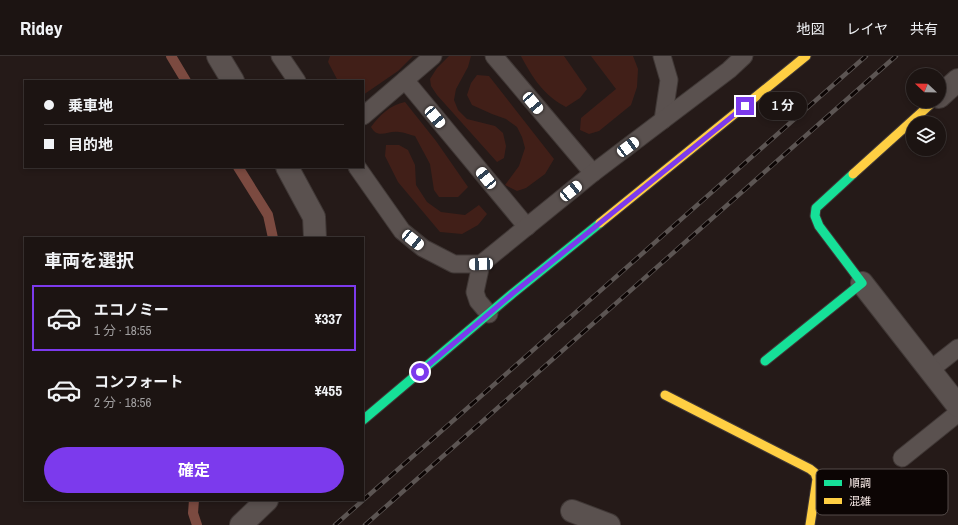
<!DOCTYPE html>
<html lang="ja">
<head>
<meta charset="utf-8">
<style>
	:root { --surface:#1c1412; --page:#251d1b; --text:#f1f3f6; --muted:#a09e9f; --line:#3a3332; --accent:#7c3aed }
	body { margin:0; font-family:"Archivo Narrow","Noto Sans JP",sans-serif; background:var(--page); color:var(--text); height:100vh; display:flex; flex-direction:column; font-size:15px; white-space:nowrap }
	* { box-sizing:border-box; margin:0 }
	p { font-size:13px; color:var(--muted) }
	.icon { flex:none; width:22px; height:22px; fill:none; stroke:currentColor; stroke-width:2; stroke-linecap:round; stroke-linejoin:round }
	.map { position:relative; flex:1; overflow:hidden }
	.details { position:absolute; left:24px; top:181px; width:340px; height:264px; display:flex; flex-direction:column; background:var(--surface); border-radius:0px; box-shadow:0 2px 6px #0003,0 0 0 1px var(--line) }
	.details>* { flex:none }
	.banner { position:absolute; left:24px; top:24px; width:340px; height:88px; border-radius:0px; box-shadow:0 2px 6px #0003,0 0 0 1px var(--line); display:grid; align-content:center; height:88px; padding:0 20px; background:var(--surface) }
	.needle { width:26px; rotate:292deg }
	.buttons { position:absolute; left:906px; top:12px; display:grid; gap:8px }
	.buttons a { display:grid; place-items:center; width:40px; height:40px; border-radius:50%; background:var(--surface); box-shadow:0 2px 6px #0003,0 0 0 1px var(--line); font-size:20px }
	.end { position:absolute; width:18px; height:18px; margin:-9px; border:5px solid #7c3aed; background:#fff; box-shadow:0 0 0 2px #fff }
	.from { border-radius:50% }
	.bubble { position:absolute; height:28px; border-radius:14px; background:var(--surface); box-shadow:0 2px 6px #0003,0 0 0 1px var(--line); font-size:13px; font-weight:700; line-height:28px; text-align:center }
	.car { position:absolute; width:12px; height:24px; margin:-12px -6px; border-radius:5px; box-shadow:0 0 3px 1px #0007; background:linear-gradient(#fff 24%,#345 0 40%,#fff 0 76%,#345 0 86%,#fff 0) }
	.banner b { display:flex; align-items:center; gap:14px; height:38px; font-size:15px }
	.banner b+b { border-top:1px solid var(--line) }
	.banner i { width:10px; height:10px; background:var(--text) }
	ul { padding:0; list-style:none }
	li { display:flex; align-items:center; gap:12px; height:66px; margin:0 8px 6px; padding:0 12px; border:2px solid transparent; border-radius:0px }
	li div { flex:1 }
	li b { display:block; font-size:15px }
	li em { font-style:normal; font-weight:700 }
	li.on { border-color:var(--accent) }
	li>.icon { width:36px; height:36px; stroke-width:1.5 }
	h2 { padding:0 20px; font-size:18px; line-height:48px }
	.primary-button { display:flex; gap:8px; margin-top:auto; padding:8px 20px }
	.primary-button a { flex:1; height:46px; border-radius:24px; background:var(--accent); color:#fff; font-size:16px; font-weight:700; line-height:46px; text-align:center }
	header { display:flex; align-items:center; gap:24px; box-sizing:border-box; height:56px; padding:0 20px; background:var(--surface); border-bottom:1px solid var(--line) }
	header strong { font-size:19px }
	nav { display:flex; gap:22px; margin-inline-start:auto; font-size:14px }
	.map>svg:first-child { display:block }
	.green { fill:#411f18 }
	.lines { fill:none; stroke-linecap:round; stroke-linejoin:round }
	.stream { stroke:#7b4a40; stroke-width:10 }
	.lane-casing { stroke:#403836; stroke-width:19 }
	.street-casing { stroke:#403836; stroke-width:24 }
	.fast-casing { stroke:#403836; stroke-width:11 }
	.slow-casing { stroke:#403836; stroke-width:11 }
	.lane { stroke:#5a514f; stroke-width:17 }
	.street { stroke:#5a514f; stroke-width:22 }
	.fast { stroke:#16e098; stroke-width:9 }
	.slow { stroke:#ffcf43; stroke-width:9 }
	.rail-casing { stroke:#5c5553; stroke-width:4.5 }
	.rail { stroke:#0c0504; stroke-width:3; stroke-dasharray:9; stroke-linecap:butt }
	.route { stroke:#7c3aed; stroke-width:5 }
	.key { fill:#0c0504; stroke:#544b49; stroke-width:1 }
	.key-label { font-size:11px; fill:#fbedea }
</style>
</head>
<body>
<header>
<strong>Ridey</strong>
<nav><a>地図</a><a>レイヤ</a><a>共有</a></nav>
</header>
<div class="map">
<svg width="958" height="469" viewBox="0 0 958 469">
	<rect width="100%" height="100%" fill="#251a18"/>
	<g class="green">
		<polygon points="330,0 413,0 398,15 363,39 363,25 338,25 328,6"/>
		<polygon points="449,0 471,0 468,11 456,33 454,44 458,54 467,63 495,70 503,77 506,90 504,102 497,106 437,39 431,30 430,23 437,12"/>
		<path d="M521,0h43l23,33 -7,9 -14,9c-22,-11 -34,-30 -45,-51z"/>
		<polygon points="591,0 633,0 638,13 637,31 631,49 599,75 589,78 580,74 581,62 616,33"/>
		<polygon points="477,19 489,20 554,103 545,118 526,132 517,135 505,129 519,110 525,92 522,81 517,71 506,63 492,58 472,49 467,39 471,27"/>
		<path d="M405,46l31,39 32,46 -10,10h-19l-5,-7 -4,-26 -15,-28c-5,-1 -11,-4 -16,-4 -11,-2 -21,8 -28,-5 9,-12 19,-22 34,-25z"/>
		<polygon points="386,89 399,89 408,94 415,109 416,129 427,146 441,156 465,159 479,149 487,158 478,169 462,178 440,176 398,126 385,100"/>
	</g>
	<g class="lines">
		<g class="stream">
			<polyline points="171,0 186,25"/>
			<polyline points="238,111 268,159 273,182"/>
			<polyline points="194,444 193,457 197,469"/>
		</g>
		<defs>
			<g id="lane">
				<polyline points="280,0 297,25"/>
				<polyline points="494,0 593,117"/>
				<polyline points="662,0 669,24 663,64"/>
				<polyline points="405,24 527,171"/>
				<polyline points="363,60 433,0"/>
				<polyline points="357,111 402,175 423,192 454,208 481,208 593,117 729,14 744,0"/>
				<polyline points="481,208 475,236 478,245 489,258"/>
				<polyline points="930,314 958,292"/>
				<polyline points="902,402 958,357"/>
			</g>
			<g id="street">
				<polyline points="218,0 233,25"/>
				<polyline points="939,41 958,24"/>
				<polyline points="287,111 314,161 315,182"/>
				<polyline points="862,227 958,350"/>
				<polyline points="572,455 609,469"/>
				<polyline points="241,469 267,444"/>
			</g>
			<g id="fast">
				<polyline points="765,305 862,227 819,170 815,160 816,152 853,118"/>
				<polyline points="363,364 512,238 600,167"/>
			</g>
			<g id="slow">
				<polyline points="853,118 934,45"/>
				<polyline points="600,167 806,0"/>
				<polyline points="665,339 810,413 815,417 817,423 810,469"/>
			</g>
		</defs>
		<use href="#lane" class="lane-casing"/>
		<use href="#street" class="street-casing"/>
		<use href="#fast" class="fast-casing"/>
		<use href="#slow" class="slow-casing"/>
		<use href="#lane" class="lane"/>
		<use href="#street" class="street"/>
		<use href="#fast" class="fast"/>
		<use href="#slow" class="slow"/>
		<defs>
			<g id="rail">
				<polyline points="335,469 866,0"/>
				<polyline points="365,469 896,0"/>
			</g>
		</defs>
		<use href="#rail" class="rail-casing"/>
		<use href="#rail" class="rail"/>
	</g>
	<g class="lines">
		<polyline class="route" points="420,316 512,238 745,50"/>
	</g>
	<rect x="816" y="413" width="132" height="46" rx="6" class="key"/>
	<rect x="824" y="424" width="18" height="6" fill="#16e098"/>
	<rect x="824" y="442" width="18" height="6" fill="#ffcf43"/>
	<g class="key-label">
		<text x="849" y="431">順調</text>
		<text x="849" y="449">混雑</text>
	</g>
</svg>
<div class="buttons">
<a><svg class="needle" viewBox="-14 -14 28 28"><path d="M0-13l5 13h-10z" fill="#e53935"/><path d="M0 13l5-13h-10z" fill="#a09e9f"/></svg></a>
<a><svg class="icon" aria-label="layers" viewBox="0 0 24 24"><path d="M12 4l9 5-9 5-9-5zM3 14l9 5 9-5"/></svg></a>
</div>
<i class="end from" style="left:420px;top:316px"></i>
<i class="end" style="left:745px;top:50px"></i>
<div class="bubble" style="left:759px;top:36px;width:48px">1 分</div>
<i class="car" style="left:533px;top:47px;rotate:140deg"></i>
<i class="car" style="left:435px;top:61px;rotate:140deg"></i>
<i class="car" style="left:628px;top:91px;rotate:53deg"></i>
<i class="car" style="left:486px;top:122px;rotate:321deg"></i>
<i class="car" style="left:571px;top:135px;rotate:51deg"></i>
<i class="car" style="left:413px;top:184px;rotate:129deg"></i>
<i class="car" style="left:481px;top:208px;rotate:268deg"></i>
<div class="banner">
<b><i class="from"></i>乗車地</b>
<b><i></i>目的地</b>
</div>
<section class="details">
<h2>車両を選択</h2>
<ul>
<li class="on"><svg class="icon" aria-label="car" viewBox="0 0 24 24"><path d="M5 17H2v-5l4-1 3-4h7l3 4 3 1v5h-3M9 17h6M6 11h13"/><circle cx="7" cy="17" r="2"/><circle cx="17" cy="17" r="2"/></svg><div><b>エコノミー</b><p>1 分 · 18:55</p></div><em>¥337</em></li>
<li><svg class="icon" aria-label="car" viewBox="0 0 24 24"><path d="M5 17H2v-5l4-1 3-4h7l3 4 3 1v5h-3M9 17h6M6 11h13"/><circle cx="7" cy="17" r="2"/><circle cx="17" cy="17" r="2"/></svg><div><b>コンフォート</b><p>2 分 · 18:56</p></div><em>¥455</em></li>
</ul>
<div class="primary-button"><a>確定</a></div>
</section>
</div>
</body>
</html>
